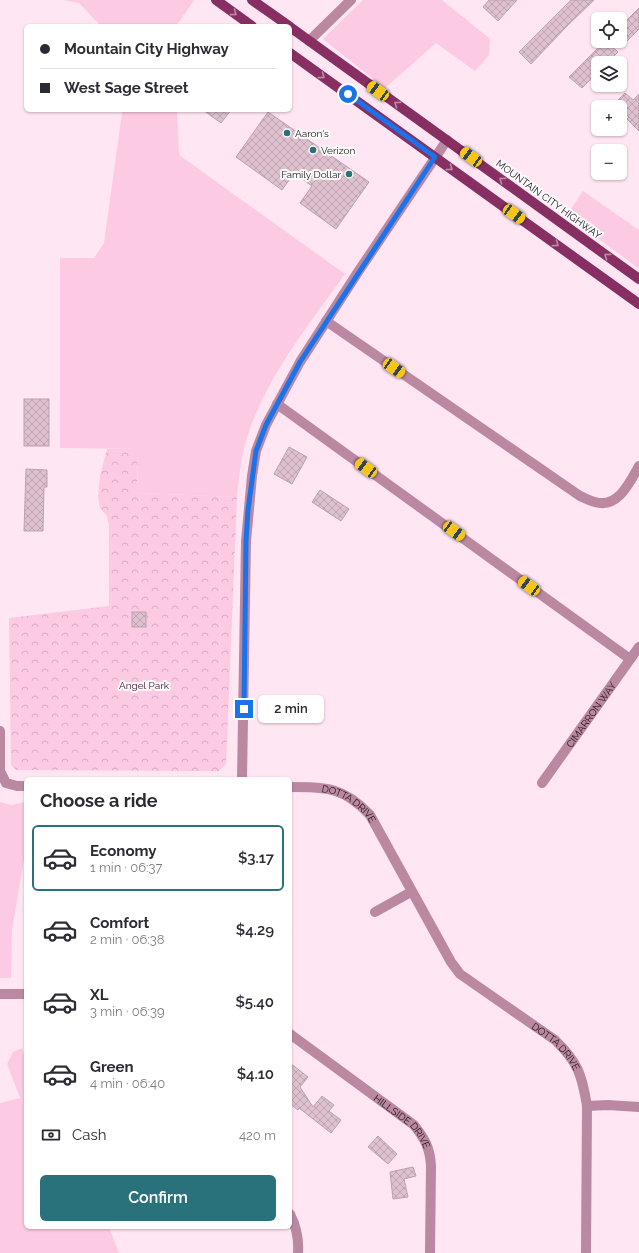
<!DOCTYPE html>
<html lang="en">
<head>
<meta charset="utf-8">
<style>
	:root { --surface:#fff; --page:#f2f2f3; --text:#2b2b33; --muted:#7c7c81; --line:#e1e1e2; --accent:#29727b }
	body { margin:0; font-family:Raleway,sans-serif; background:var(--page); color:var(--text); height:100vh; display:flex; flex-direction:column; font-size:15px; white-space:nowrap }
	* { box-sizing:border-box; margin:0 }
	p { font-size:13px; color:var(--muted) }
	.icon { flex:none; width:22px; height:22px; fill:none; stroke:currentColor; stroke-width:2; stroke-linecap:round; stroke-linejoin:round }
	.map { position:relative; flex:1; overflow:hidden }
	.panel { position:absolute; left:24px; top:777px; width:268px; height:452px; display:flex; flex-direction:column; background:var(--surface); border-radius:6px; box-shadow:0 1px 3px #0004 }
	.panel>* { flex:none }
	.top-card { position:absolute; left:24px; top:24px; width:268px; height:88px; border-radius:6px; box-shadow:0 1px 3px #0004; display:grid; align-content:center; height:88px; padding:0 16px; background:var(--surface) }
	.controls { position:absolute; left:591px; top:12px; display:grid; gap:8px }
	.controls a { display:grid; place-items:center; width:36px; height:36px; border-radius:6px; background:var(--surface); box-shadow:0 1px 3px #0004; font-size:20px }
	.end { position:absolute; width:18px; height:18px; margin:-9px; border:5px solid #1a73e8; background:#fff; box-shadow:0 0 0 2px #fff }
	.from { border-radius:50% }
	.bubble { position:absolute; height:28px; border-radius:6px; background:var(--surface); box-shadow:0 1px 3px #0004; font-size:13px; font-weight:600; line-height:28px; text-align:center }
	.car { position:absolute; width:12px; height:24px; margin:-12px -6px; border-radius:5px; box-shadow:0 0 3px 1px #0007; background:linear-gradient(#f5c518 24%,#345 0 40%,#f5c518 0 76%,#345 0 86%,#f5c518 0) }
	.top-card b { display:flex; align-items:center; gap:14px; height:38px; font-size:15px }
	.top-card b+b { border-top:1px solid var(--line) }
	.top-card i { width:10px; height:10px; background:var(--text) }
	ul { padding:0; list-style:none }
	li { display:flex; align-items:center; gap:12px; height:66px; margin:0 8px 6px; padding:0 8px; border:2px solid transparent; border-radius:6px }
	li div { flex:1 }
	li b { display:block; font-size:15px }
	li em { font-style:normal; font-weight:600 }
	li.on { border-color:var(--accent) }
	li>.icon { width:36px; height:36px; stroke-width:1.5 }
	h2 { padding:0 16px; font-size:18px; line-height:48px }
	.pay { display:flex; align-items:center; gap:10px; height:44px; padding:0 16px; font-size:15px }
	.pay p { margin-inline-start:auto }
	.action { display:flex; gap:8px; margin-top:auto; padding:8px 16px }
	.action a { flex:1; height:46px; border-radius:6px; background:var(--accent); color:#fff; font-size:16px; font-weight:600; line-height:46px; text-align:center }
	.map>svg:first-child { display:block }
	.grass { fill:#fccae2 }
	.forest { fill:url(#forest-crowns) }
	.building { fill:url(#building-cross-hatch); stroke:#bda0ae }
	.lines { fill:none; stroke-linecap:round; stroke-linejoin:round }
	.minor { stroke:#bb88a2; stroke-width:10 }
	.tertiary { stroke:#bb88a2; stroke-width:10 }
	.primary { stroke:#872f63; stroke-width:10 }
	.oneway { stroke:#bb8ba7 }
	.route { stroke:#1a73e8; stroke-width:5 }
	.poi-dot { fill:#29727b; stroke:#fbfbfb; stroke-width:1.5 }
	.labels { text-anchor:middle; stroke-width:4; stroke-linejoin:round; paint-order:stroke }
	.poi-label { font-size:10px; fill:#22171d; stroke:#fbfbfb; text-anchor:start }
	.street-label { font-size:10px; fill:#22171d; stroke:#fbfbfb }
	.park-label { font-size:10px; fill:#4a0c33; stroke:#fbfbfb }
</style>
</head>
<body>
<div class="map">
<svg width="639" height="1253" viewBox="0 0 639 1253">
	<defs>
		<pattern id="forest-crowns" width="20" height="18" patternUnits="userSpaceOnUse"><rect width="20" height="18" fill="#fccae2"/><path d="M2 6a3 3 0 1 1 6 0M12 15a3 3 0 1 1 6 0" fill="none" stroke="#d8adc1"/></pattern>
		<pattern id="building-cross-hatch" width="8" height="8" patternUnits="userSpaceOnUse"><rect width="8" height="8" fill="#dec0ce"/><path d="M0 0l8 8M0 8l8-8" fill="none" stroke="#bea4b0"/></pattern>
	</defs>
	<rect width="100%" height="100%" fill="#ffe6f2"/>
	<g class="grass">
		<polygon points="63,0 194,0 176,26 101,26 79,3"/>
		<polygon points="363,0 442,0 490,39 489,55 475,71 436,43 385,88 323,39"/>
		<path d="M120,110h57l2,45 166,119c-37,52 -80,104 -99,167 -5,18 -7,37 -9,56l-100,-4 1,-44 -78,-1v-190h34l10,-15 18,-130z"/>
		<polygon points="583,191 639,230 639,266 638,268 567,215"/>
		<polygon points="0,802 11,805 25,802 25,853 12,930 11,978 0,978"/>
		<polygon points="22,1048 26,1064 26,1227 109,1227 119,1253 0,1253 0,1103 20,1098 7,1064 13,1052"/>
	</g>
	<polygon class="forest" points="107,449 138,449 137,493 237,497 226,764 219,771 16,770 11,765 9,618 109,606 109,525 107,516 100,508 98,496 100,476"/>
	<g class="building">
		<polygon points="489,0 517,0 498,21 483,7"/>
		<polygon points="571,0 594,0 567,26 531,64 519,52"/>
		<polygon points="639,8 639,29 620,48 620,27"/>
		<polygon points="605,41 618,52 607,63 598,63 598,72 582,88 569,77"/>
		<polygon points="625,93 633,100 639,94 639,131 627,119 629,117 615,103"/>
		<polygon points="203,110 231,110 221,123"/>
		<polygon points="268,112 369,182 336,229 300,203 312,186 294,173 282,190 236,157"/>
		<rect x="24" y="399" width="25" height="47"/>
		<polygon points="289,447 307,457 292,484 274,474"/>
		<polygon points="26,469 47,470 47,487 44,487 43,531 24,531"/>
		<polygon points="320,490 349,509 341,521 312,502"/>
		<rect x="132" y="612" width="14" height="15"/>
		<polygon points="290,1063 308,1077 300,1087 313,1107 322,1096 334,1105 329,1111 341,1120 331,1133 299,1108 298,1110 290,1104"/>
		<polygon points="378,1136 397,1154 388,1164 368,1147"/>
		<polygon points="413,1167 416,1176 404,1179 408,1197 393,1199 390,1172"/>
	</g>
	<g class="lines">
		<g class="minor">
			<polyline points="309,41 351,0"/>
			<path d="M326,321l254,175c5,2 10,5 15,6 23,7 35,-20 44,-36"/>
			<polyline points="277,404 630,659"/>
			<polyline points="0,731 0,771 6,783 17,786 26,786"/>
			<path id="s1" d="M542,783l97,-136"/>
			<path id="s2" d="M290,787c36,0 54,0 80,28l81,147 9,12 95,66c23,22 27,35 32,66l-1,147"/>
			<polyline points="375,912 411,892"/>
			<path id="s3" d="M290,1034l124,91c11,14 16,23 17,41l-1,87"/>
			<polyline points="587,1106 608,1105 639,1107"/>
			<path d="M290,1214c6,12 9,26 8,39"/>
		</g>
		<g class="tertiary">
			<polyline points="242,779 246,541 252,476 256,451 266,425 300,362 358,272 447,140"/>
			<polyline points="0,994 26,994"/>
		</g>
		<g class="primary">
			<polyline points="216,0 252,26"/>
			<polyline points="252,0 289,26"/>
			<polyline points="290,27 639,279"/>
			<polyline points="290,53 639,304"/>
		</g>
	</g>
	<defs><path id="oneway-chevron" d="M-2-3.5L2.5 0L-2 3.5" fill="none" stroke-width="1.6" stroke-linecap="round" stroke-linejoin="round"/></defs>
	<g class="oneway">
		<use href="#oneway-chevron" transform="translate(234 13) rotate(36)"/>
		<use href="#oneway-chevron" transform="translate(322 76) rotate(36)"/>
		<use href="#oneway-chevron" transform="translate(397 104) rotate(-144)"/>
		<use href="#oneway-chevron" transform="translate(450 168) rotate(36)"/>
		<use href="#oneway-chevron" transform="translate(502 180) rotate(-144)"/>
		<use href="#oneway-chevron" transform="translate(556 244) rotate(36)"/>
		<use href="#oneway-chevron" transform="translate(607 256) rotate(-144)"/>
	</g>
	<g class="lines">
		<polyline class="route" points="244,709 246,541 248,510 256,451 266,425 300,362 435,157 348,94"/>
	</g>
	<g class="poi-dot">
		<circle cx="287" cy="133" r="4"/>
		<circle cx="313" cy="150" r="4"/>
		<circle cx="349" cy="174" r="4"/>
	</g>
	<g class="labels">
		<g class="poi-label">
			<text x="295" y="137">Aaron's</text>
			<text x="321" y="154">Verizon</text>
			<text x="341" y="178" text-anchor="end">Family Dollar</text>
		</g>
		<g class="street-label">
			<text transform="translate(549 199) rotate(36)" y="4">MOUNTAIN CITY HIGHWAY</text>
			<text dy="4" stroke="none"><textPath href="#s1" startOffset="84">CIMARRON WAY</textPath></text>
			<text dy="4" stroke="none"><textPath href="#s2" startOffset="64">DOTTA DRIVE</textPath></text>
			<text dy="4" stroke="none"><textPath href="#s2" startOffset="392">DOTTA DRIVE</textPath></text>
			<text dy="4" stroke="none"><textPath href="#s3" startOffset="143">HILLSIDE DRIVE</textPath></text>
		</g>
		<g class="park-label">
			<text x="144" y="689">Angel Park</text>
		</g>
	</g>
</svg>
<div class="controls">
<a><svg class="icon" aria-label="locate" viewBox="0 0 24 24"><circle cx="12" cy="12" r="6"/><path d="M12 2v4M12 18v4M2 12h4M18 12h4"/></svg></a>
<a><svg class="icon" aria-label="layers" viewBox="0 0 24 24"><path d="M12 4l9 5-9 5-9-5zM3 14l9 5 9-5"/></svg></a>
<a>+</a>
<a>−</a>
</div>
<i class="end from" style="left:348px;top:94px"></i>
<i class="end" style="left:244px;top:709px"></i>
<div class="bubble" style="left:258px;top:695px;width:66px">2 min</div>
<i class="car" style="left:378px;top:91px;rotate:306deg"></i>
<i class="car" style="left:471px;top:157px;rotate:306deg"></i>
<i class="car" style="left:514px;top:214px;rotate:125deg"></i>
<i class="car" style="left:394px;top:368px;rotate:124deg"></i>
<i class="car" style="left:366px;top:468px;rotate:306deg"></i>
<i class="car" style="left:454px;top:531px;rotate:126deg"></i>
<i class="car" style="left:529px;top:586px;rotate:306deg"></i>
<div class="top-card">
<b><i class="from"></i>Mountain City Highway</b>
<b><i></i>West Sage Street</b>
</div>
<section class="panel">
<h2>Choose a ride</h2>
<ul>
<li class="on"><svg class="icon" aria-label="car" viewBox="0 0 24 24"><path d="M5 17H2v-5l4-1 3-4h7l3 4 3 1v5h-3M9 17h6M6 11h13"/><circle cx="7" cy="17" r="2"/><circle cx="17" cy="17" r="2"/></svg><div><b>Economy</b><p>1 min · 06:37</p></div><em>$3.17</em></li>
<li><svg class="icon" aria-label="car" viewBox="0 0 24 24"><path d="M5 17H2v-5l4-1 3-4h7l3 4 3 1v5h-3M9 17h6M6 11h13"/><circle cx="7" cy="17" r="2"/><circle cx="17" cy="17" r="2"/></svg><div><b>Comfort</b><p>2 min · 06:38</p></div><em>$4.29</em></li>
<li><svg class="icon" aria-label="car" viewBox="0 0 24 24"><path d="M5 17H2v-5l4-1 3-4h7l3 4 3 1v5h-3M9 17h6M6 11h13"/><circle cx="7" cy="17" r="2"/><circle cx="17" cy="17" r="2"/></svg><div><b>XL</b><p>3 min · 06:39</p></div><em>$5.40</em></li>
<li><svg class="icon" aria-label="car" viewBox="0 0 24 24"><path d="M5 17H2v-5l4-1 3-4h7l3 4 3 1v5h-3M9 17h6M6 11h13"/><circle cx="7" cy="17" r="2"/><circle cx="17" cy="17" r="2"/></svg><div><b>Green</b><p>4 min · 06:40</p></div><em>$4.10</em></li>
</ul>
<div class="pay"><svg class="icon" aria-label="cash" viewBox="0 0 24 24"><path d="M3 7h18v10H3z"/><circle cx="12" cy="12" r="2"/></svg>Cash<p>420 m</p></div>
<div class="action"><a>Confirm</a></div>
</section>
</div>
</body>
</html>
